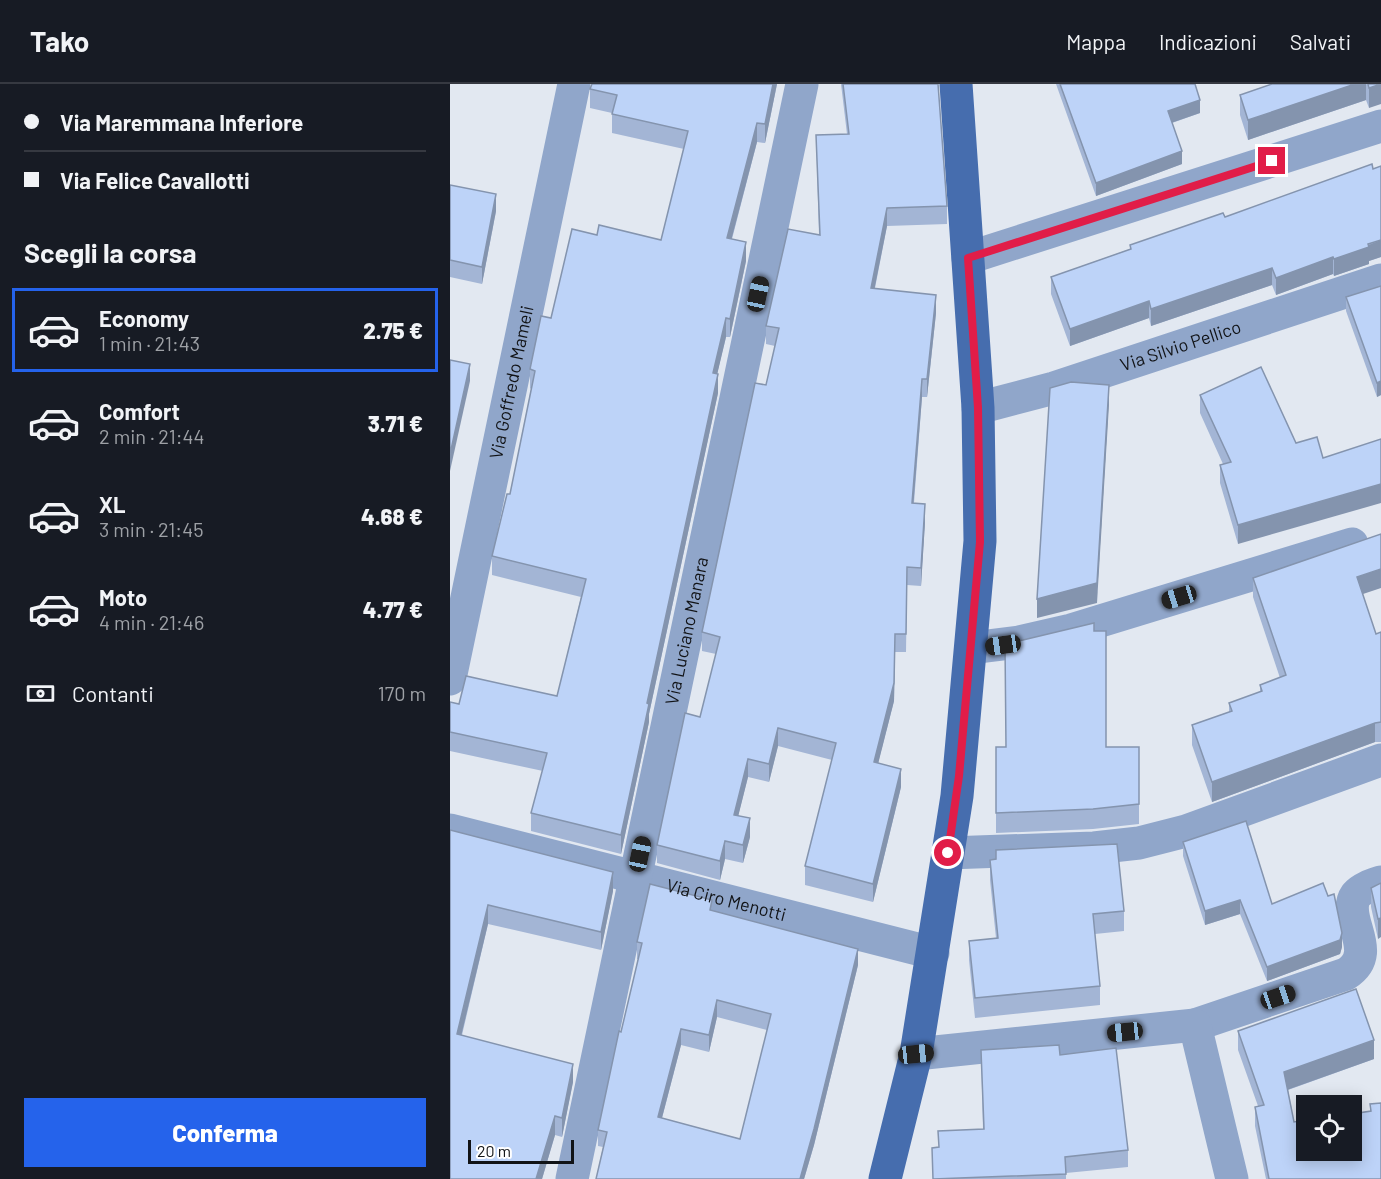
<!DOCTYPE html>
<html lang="it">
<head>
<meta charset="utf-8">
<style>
	:root { --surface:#171b24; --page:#242831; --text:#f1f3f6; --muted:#9ea1a6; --line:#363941; --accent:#2563eb }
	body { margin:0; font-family:Barlow,sans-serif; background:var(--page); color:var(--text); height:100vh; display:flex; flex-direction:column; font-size:22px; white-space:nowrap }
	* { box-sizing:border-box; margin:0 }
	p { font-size:20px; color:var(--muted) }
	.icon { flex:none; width:33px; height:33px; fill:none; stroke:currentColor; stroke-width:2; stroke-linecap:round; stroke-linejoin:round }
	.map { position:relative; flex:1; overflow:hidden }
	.details { display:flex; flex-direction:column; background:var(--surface); width:450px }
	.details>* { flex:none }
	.guide { display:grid; align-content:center; height:132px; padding:0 24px; background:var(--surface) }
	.tools { position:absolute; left:846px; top:1011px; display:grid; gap:12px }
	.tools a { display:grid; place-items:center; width:66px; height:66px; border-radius:0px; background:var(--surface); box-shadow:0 3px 15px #0003; font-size:30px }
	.scale { position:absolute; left:18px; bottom:15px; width:106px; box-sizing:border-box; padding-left:6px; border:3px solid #111316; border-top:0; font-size:16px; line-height:21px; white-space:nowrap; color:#111316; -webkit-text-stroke:4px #fff; paint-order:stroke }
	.end { position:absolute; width:27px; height:27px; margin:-14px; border:8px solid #e11d48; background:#fff; box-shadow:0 0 0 3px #fff }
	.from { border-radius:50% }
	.car { position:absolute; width:18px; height:36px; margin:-18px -9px; border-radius:8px; box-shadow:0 0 4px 2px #0007; background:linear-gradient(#222 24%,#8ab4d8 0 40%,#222 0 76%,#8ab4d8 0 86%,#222 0) }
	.guide b { display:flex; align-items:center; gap:21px; height:57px; font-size:22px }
	.guide b+b { border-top:2px solid var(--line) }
	.guide i { width:15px; height:15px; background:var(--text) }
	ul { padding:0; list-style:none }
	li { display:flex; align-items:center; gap:18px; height:84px; margin:0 12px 9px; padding:0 12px; border:3px solid transparent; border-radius:0px }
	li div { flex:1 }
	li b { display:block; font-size:22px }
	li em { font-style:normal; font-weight:800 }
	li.current { border-color:var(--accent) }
	li>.icon { width:54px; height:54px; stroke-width:1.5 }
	h2 { padding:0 24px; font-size:27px; line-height:72px }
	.pay { display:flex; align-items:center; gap:15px; height:66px; padding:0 24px; font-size:22px }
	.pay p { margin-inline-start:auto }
	.button { display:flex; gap:12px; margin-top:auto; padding:12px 24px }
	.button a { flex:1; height:69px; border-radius:0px; background:var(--accent); color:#fff; font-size:24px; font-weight:800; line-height:69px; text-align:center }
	header { display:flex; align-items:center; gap:36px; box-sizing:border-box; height:84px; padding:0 30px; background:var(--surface); border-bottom:2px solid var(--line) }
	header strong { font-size:28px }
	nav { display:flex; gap:33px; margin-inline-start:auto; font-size:21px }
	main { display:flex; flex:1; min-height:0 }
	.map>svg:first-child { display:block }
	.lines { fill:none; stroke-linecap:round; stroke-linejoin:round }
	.minor { stroke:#90a6ca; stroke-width:33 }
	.major { stroke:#466dae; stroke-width:33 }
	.wall { fill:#a3b5d5; fill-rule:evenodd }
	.shaded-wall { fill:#8494ae }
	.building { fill:#bdd3f8; stroke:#8494ae; stroke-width:1.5; fill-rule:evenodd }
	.route { stroke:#e11d48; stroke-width:8 }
	.labels { text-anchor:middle; stroke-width:5; stroke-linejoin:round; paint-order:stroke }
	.street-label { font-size:18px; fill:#111316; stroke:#fff }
</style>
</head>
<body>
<header>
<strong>Tako</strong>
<nav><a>Mappa</a><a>Indicazioni</a><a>Salvati</a></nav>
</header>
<main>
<section class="details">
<div class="guide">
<b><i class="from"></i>Via Maremmana Inferiore</b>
<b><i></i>Via Felice Cavallotti</b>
</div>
<h2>Scegli la corsa</h2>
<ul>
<li class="current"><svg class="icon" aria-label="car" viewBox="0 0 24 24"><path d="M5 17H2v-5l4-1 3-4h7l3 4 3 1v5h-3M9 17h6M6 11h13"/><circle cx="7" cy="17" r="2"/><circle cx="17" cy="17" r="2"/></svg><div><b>Economy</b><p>1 min · 21:43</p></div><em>2.75 €</em></li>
<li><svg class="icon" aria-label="car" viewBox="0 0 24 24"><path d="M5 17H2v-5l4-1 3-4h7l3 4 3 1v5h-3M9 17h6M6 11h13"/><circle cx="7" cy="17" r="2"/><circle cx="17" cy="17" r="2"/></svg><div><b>Comfort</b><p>2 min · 21:44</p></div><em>3.71 €</em></li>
<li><svg class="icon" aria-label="car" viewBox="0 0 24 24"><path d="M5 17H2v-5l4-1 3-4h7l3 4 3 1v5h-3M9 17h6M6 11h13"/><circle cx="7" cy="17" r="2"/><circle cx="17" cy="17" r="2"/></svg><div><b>XL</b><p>3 min · 21:45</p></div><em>4.68 €</em></li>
<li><svg class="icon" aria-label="car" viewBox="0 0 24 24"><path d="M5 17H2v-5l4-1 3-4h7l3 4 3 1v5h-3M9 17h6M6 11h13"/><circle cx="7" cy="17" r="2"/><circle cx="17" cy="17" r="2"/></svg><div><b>Moto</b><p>4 min · 21:46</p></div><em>4.77 €</em></li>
</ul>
<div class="pay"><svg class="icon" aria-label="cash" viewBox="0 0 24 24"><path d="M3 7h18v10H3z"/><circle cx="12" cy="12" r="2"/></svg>Contanti<p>170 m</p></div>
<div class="button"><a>Conferma</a></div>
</section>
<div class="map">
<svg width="931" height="1095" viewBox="0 0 931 1095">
	<rect width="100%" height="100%" fill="#e2e8f1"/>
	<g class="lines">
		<g class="minor">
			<polyline points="518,174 931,42"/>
			<path id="s1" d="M528,324l76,-20 327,-108"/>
			<polyline points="521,564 569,558 621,546 902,460"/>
			<path id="s2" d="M0,595l124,-595"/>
			<path id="s3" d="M0,746l483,123"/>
			<polyline points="498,769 644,764 689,759 736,747 931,676"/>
			<path d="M745,941l151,-51c35,-22 -6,-56 10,-79 6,-7 16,-10 25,-13"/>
			<polyline points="466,970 745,941 782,1095"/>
			<path id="s4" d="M122,1095l230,-1095"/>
		</g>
		<polyline class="major" points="435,1095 466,970 498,769 507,712 530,457 528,324 506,0"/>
	</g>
	<g class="wall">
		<polygon points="327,0 315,59 307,58 282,155 296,177 280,253 276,253 267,290 268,309 199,630 199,638 171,770 81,747 81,729 93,687 0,667 0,618 9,620 107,612 131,513 42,491 42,472 60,410 81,305 80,304 80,285 101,234 147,151 211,156 234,65 162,49 162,29 140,24 140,5"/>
		<polygon points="391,0 488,0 497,122 497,140 437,142 425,204 486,229 477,313 472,313 464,419 475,438 471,502 457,501 456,568 445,568 444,617 428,679 451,703 423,818 355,801 355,782 382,676 328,662 319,698 298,693 288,732 300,753 293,779 275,775 270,796 207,779 207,761 250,633 266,570 252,567 252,548 316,301 325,262 316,260 316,242 369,151 366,51 397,50"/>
		<polygon points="606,0 745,0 750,29 722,39 732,80 646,112"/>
		<polygon points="822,0 931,0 919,24 916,16 798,56 790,31 790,11"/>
		<polygon points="931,82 931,173 919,177 919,180 884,192 883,190 826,211 822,201 701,242 699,234 620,262 601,210 601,193 680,165 680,161 775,133"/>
		<polygon points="0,101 46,127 32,200 0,193"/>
		<polygon points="931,202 931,311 927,313 896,227 896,213"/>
		<polygon points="811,283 788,460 770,399 770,381 773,380 750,329 750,311"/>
		<polygon points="803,494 913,510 926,550 931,548 931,658 925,658 762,718 742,661 742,641 779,628 779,619 810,608 810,601 830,594 803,513"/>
		<polygon points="644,547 656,663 689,663 689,740 643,745 546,749 546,663 555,663"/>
		<polygon points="0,746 163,807 151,866 38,840 12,951 123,998 112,1053 105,1051 92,1095 0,1095"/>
		<polygon points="733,758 822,820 892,863 890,870 817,897 790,830 755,841 733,772"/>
		<polygon points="540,776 674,827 674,847 645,850 650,902 650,921 525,934 519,876 519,857 546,854 540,796"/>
		<polygon points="931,799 928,855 921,823 921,804"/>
		<path d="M262,826l146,55 -44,180 -10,34h-208l7,-32 -5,-1v-16l40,-171h-1v-17zM267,933l50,13 -27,109 -78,-21 19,-73 28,7z"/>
		<polygon points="788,947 924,975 838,1006 844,1038 920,1027 920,1020 931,1095 816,1095 805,1042 805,1023 808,1022 788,966"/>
		<polygon points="531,966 610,971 678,1066 678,1083 616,1089 616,1095 483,1095 482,1064 488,1063 533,1045"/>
	</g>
	<g class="shaded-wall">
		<polygon points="323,0 327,0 315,59 315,40"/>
		<polygon points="905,0 916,0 916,16 798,56 798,36"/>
		<polygon points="931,0 931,20 919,24 919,4"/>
		<polygon points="750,16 750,29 718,40 718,27"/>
		<polygon points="307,39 307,58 277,172 277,154"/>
		<polygon points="732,67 732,80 646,112 646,99"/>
		<polygon points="46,110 46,127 32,200 32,183"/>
		<polygon points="437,124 437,142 421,222 421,204"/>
		<polygon points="931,156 931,173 919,177 919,180 884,192 884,175"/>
		<polygon points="296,158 296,177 280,253 280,235"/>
		<polygon points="883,173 883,190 826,211 826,194"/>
		<polygon points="822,184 822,201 701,242 701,225"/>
		<polygon points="486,211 486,229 477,313 477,295"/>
		<polygon points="699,217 699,234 620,262 620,245"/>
		<polygon points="276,234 276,253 263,308 263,289"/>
		<polygon points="20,280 20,297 0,387 0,370"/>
		<polygon points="268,290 268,309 199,630 199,638 171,770 171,751 197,619"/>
		<polygon points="472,295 472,313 462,437 462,419"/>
		<polygon points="931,297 931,311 927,313 927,299"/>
		<polygon points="659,301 659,321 647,519 587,534 587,515"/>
		<polygon points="931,400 931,419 788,460 788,441"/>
		<polygon points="475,420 475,438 471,502 471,484"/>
		<polygon points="931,485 931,504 907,512 907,493"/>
		<polygon points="445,568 444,617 424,696 424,678"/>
		<polygon points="925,639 925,658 762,718 762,698"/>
		<polygon points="328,644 328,662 319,698 319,680"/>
		<polygon points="298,675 298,693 284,749 284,731"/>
		<polygon points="451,685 451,703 423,818 423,800"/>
		<polygon points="300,734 300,753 293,779 293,761"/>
		<polygon points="275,757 275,775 270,796 270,777"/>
		<polygon points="163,788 163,807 151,866 151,848"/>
		<polygon points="790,816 790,830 755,841 755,827"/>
		<polygon points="38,821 38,840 7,969 7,950"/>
		<polygon points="931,834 931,853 928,855 928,835"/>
		<polygon points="892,849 892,863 890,870 817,897 817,883"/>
		<polygon points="408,865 408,881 364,1061 354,1095 350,1095"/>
		<polygon points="267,916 267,933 259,968 259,951"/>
		<polygon points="231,945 231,961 208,1049 208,1033"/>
		<polygon points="924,956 924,975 834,1007 834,988"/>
		<polygon points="123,980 123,998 112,1053 112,1034"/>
		<polygon points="105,1032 105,1051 92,1095 86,1095"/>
	</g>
	<g class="building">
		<polygon points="142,0 323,0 315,40 307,39 277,154 296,158 280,235 276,234 263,289 268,290 197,619 199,620 171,751 81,729 97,669 0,648 0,618 9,620 16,592 107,612 136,495 42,472 57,410 60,410 85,287 80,285 91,232 101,234 122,145 147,151 149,141 211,156 238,47 162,30 167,11 140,5"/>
		<polygon points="393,0 488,0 497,122 437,124 421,204 486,211 477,295 472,295 462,419 475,420 471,484 457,483 456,550 445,550 444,599 424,678 451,685 423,800 355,782 386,659 328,644 319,680 298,675 284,731 300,734 293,761 275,757 270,777 207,761 235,629 250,633 270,553 252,548 305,299 316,301 329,244 316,242 338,145 370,151 366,51 399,50"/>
		<polygon points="610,0 745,0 750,16 718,27 732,67 646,99"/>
		<polygon points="822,0 905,0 798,36 790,11"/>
		<polygon points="918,0 931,0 919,4"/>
		<polygon points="922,80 923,85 931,82 931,156 918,160 919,163 884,175 883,173 826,194 822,184 701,225 699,217 620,245 601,193 681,165 680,161 773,129 775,133"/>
		<polygon points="0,101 46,110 32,183 0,176"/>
		<polygon points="931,202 931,297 927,299 896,213"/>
		<polygon points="0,276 20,280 0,370"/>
		<polygon points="811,283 846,359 867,353 873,374 931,355 931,400 788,441 770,381 781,378 750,311"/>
		<polygon points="621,298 659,301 647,499 587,515 600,304"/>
		<polygon points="931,450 931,485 907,493 926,550 931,548 931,638 925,639 762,698 742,641 782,627 779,619 812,607 810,601 836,591 803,494"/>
		<polygon points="644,539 644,547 656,547 656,663 689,663 689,720 643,725 546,729 546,663 556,663 555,559 573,556"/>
		<polygon points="796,737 822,820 873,799 878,812 884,810 892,849 890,856 817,883 790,816 755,827 733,758"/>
		<polygon points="0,746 163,788 151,848 38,821 7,950 123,980 112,1034 105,1032 86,1095 0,1095"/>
		<polygon points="667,760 674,827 643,830 650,902 525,914 519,857 548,854 540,776 546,775 546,766"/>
		<polygon points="931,799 931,834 928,835 921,804"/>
		<path d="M200,800l62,16 -2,10 148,39 -44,180 -14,50h-204l11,-47 -9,-2 21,-99 2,1 21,-89 -5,-1zM267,916l54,14 -31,125 -82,-22 23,-88 28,6z"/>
		<polygon points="906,905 924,956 834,988 844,1038 856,1036 856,1066 902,1066 902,1030 921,1027 920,1020 931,1019 931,1095 819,1095 805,1023 814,1021 788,947"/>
		<polygon points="609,961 610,971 666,964 678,1066 615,1073 616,1090 483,1095 482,1064 489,1063 488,1047 534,1045 531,966"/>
	</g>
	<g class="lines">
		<polyline class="route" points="498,769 509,692 530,458 528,324 518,174 822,77"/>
	</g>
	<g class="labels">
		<g class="street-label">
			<text dy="6" stroke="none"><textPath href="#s1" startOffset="212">Via Silvio Pellico</textPath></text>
			<text dy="6" stroke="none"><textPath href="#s2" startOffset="303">Via Goffredo Mameli</textPath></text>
			<text dy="6" stroke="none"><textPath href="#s4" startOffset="560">Via Luciano Manara</textPath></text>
			<text dy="6" stroke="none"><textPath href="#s3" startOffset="285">Via Ciro Menotti</textPath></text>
		</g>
	</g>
</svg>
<div class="tools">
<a><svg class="icon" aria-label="locate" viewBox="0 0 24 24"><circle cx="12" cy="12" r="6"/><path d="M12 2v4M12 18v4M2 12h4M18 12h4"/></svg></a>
</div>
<div class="scale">20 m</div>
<i class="end from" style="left:498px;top:769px"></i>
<i class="end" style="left:822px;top:77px"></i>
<i class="car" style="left:308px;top:210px;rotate:12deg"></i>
<i class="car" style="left:729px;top:513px;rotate:253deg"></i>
<i class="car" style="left:553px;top:561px;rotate:262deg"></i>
<i class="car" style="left:190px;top:770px;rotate:12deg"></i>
<i class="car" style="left:828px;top:913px;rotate:71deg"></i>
<i class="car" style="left:675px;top:948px;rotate:264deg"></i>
<i class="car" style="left:466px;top:970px;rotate:84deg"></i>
</div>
</main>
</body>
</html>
